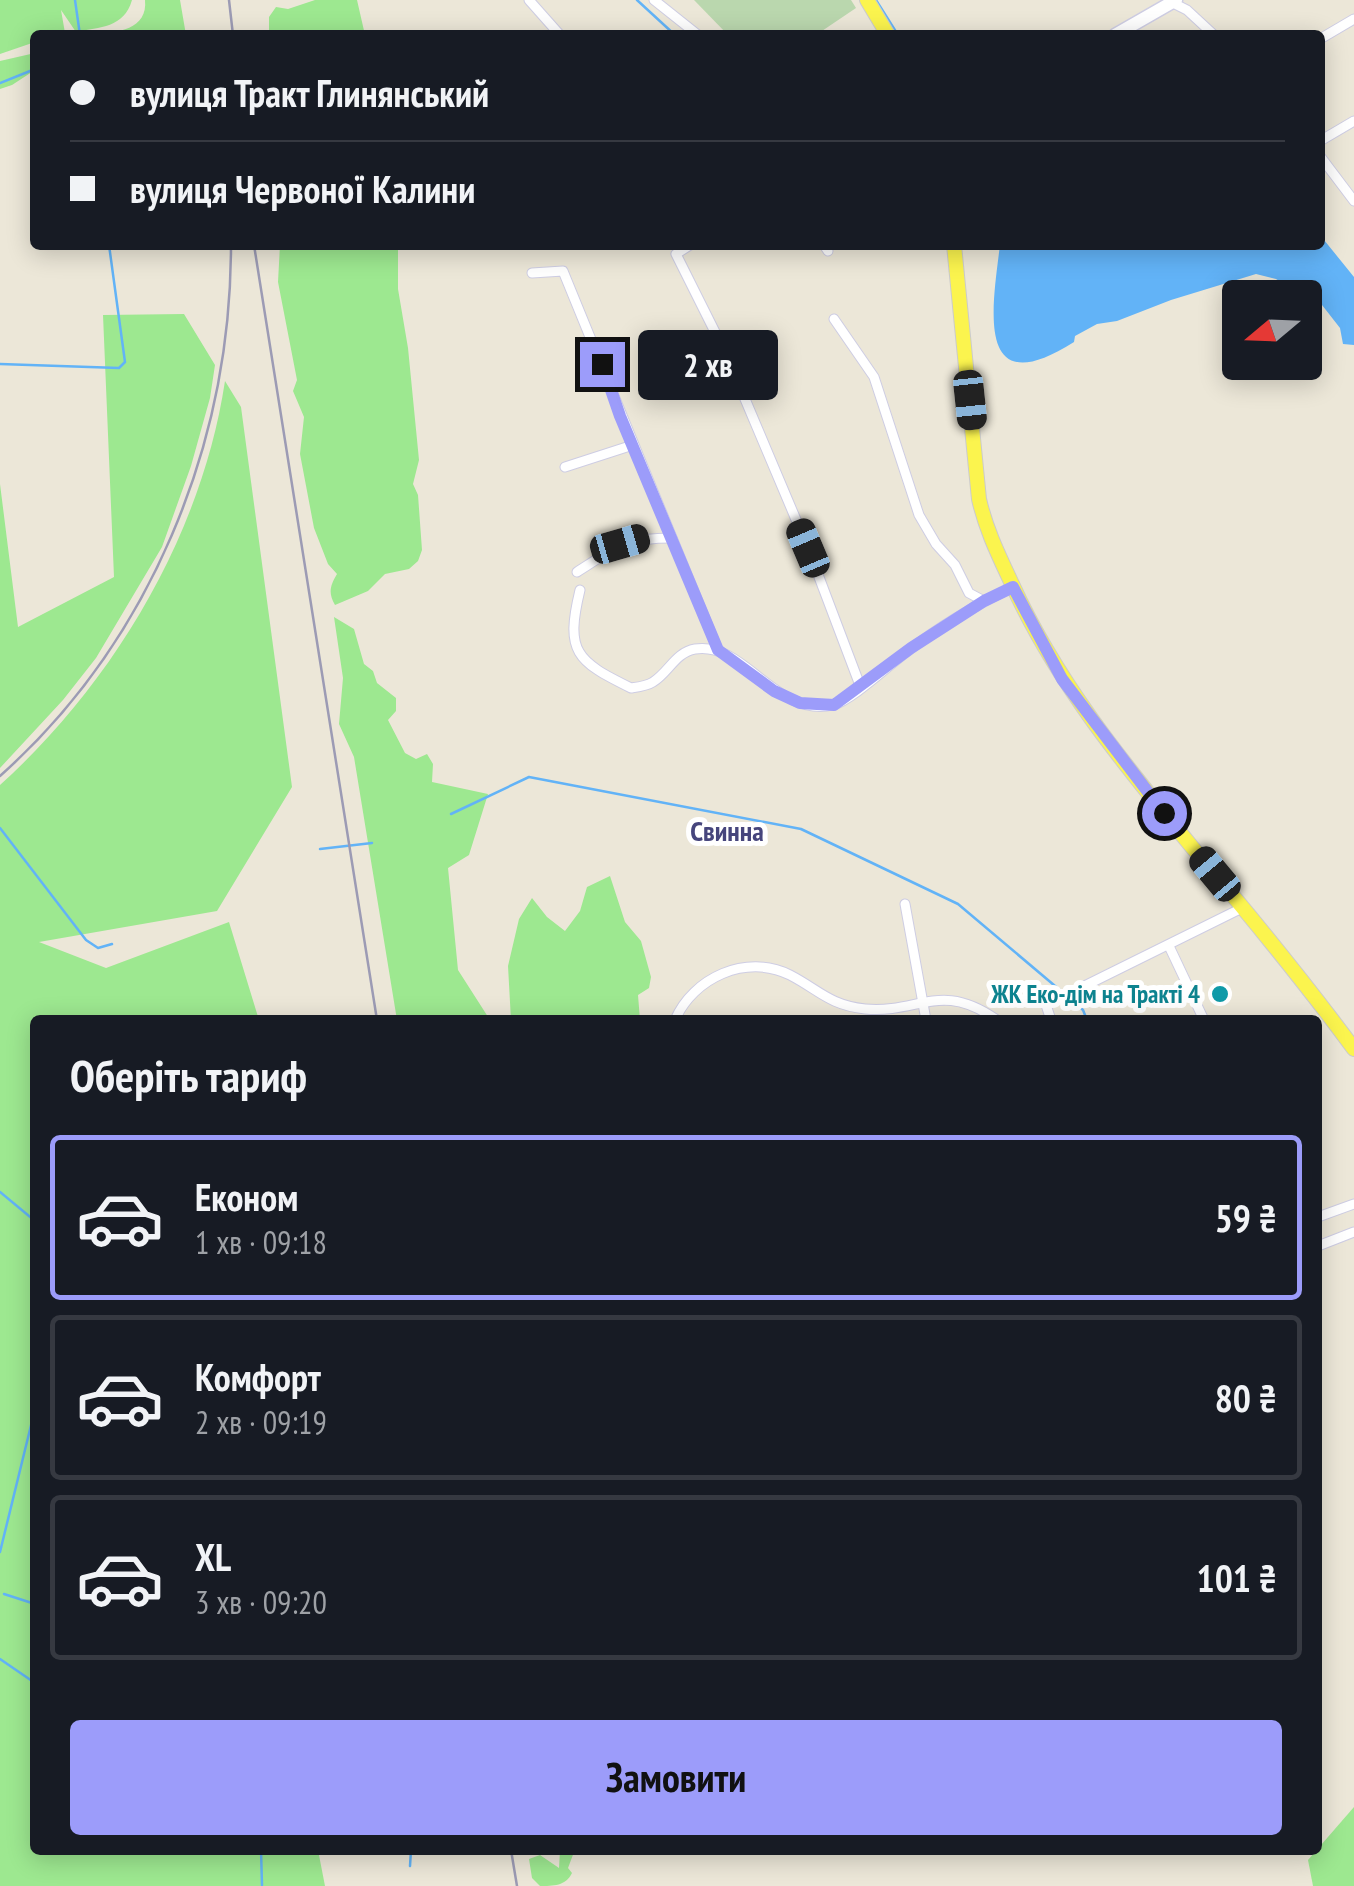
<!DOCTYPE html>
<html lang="uk">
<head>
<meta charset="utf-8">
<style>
	:root { --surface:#171b24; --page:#20242c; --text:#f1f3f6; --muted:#9ea1a6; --line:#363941; --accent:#9c9cfa }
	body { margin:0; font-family:"PT Sans Narrow",sans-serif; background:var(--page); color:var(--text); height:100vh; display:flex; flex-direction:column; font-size:38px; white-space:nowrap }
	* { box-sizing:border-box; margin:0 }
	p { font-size:32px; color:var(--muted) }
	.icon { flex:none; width:55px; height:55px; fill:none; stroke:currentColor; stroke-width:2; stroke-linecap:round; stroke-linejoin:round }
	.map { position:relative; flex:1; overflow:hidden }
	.side { position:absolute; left:30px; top:1015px; width:1292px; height:840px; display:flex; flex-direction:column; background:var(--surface); border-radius:10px; box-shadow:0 5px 25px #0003 }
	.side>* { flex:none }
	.top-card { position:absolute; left:30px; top:30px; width:1295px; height:220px; border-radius:10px; box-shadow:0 5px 25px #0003; display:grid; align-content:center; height:220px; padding:0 40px; background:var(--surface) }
	.needle { width:65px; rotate:251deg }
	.buttons { position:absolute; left:1222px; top:280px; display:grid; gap:20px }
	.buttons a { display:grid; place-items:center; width:100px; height:100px; border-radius:10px; background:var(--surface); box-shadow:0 5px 25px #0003; font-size:50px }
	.end { position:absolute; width:45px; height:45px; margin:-22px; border:12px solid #9c9cfa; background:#111; box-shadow:0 0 0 5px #111 }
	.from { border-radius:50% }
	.bubble { position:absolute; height:70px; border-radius:10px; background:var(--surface); box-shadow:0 5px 25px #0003; font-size:32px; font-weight:600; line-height:70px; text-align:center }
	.car { position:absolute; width:30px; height:60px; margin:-30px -15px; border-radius:12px; box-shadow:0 0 8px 2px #0007; background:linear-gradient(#222 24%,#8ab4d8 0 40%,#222 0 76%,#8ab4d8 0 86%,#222 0) }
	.top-card b { display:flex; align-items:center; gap:35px; height:95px; font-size:38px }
	.top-card b+b { border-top:2px solid var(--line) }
	.top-card i { width:25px; height:25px; background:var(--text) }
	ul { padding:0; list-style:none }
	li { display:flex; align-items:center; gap:30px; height:165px; margin:0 20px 15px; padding:0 20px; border:5px solid var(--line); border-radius:10px }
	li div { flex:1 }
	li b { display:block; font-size:38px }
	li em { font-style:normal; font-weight:600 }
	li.on { border-color:var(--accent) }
	li>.icon { width:90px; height:90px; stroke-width:1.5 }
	h2 { padding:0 40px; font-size:45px; line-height:120px }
	.primary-button { display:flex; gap:20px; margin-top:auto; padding:20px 40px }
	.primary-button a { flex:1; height:115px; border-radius:10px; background:var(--accent); color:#111; font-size:40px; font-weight:600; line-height:115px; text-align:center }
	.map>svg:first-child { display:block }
	.green { fill:#9de890 }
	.cemetery { fill:#bad7ae }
	.water { fill:#62b3f7 }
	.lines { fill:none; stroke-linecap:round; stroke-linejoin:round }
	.stream { stroke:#62b3f7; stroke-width:2.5 }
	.minor-casing { stroke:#cecde3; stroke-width:11 }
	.secondary-casing { stroke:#cecde3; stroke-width:15 }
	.primary-casing { stroke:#cbcbcb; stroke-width:16 }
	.minor { stroke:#fff; stroke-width:9 }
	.secondary { stroke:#fff; stroke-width:12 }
	.primary { stroke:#fbf44e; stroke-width:14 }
	.rail { stroke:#9c9bb4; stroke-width:2.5 }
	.route { stroke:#9c9cfa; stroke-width:12 }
	.culture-dot { fill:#0f9aa8; stroke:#fff; stroke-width:4 }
	.labels { text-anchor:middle; stroke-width:10; stroke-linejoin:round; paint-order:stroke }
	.culture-label { font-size:25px; font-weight:bold; fill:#0d838f; stroke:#fff; text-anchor:end }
	.neighbourhood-label { font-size:28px; font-weight:bold; fill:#46457c; stroke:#fff }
</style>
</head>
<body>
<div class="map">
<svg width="1354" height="1886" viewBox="0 0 1354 1886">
	<rect width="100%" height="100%" fill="#ece7d8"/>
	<g class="green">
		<path d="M0,0h132c-8,28 -32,27 -56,32l-15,-22 4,23 -30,2v7l-35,12z"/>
		<path d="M145,0h35l6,35h-92c23,-3 54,-5 51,-35z"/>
		<polygon points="315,0 357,0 365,35 269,35 269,17 276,7 288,9"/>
		<polygon points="35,53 35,70 12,85 0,89 0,61"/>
		<path d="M280,245h118v44l10,59 11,112 -6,24 5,11 4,55 -4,11 -9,8 -24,5 -17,17 -33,14c-7,-12 -5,-19 2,-31l-9,-10 -14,-36 -14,-74 4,-37 -11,-26 4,-11 -19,-98z"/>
		<polygon points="184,314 215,365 210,398 191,466 162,547 96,658 63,700 0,768 0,484 18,627 114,577 103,315"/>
		<path d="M225,381l16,26 51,380 -75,124 -178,31 67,26 123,-46 30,98h-224v830h283l7,36h-325v-1101c114,-103 202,-251 225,-404z"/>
		<polygon points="334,617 354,629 364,664 373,671 377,683 396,698 396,711 388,720 405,753 416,759 427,754 433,764 432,782 488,794 469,855 448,868 458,970 490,1020 397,1020 354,757 339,724 343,678"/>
		<polygon points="610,876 625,922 641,941 651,977 649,988 638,995 640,1020 511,1020 508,966 519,919 532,898 547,917 565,931 580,911 587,887"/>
		<polygon points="1354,1807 1354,1886 1313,1886 1308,1860"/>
		<path d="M560,1850l14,2 -6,16 4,5c-6,13 -19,13 -32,13l-8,-8 -3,-19 11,-4 19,13z"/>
	</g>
	<polygon class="cemetery" points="694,0 851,0 856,8 816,35 728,35"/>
	<path class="water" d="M1320,235l34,42v68l-11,-1 -3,-16 -18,-23 -18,-8 -28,-18 -20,-5 -85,26 -54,21 -20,3 -22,12 -1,6c-99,63 -82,-33 -74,-97h320z"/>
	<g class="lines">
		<g class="stream">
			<polyline points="75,0 80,35"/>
			<polyline points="637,0 675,35"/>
			<polyline points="876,0 898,35"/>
			<polyline points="0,83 35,69"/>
			<polyline points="0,364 119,368 125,362 109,245"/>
			<polyline points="451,814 529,777 801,829 958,904 1061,991"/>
			<polyline points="0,828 86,940 98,948 112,944"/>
			<polyline points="320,849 372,843"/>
			<polyline points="1071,1000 1083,1010 1087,1020"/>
			<polyline points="0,1192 35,1221"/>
			<polyline points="0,1552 35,1409"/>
			<polyline points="4,1594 35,1604"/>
			<polyline points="0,1659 35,1683"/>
			<polyline points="261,1850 262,1885"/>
			<polyline points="410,1866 411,1850"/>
		</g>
		<defs>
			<g id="minor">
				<polyline points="529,0 560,35"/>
				<polyline points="654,0 698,35"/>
				<polyline points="1173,3 1187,10 1214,35"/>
				<polyline points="1320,39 1354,19"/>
				<polyline points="1320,141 1354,121"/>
				<polyline points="1320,156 1354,201"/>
				<polyline points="690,245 676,254 726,354 808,548 861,688"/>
				<polyline points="824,245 828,251"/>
				<polyline points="532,273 563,271 718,650"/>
				<polyline points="834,319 874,377 919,515 936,544 955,565 969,593 984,601"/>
				<polyline points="565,467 633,445"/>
				<path d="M577,572c39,-25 48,-34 95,-34"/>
				<path d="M580,590c-15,62 -4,71 51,98 7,-1 16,-2 22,-6 15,-9 23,-30 42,-33 50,-8 80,69 138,56 18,-4 58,-42 75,-54 32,-25 68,-46 105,-64"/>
				<polyline points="905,904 926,1020"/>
				<polyline points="1169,946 1204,1020"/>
				<path d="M675,1020c18,-42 71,-67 115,-45 29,15 39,30 75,34 55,5 75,-29 132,11"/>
				<polyline points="1051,1020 1046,1005 1242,908"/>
				<polyline points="1318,1217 1354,1204"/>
				<polyline points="1318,1246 1354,1232"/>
			</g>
			<polyline id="secondary" points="1115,35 1176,0"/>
			<g id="primary">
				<polyline points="867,0 888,35"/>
				<path d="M954,245l25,254c7,31 20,57 33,85 45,99 112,180 180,263 56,66 111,133 162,202"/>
			</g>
		</defs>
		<use href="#minor" class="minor-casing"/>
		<use href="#secondary" class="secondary-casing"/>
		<use href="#primary" class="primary-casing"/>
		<use href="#minor" class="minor"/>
		<use href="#secondary" class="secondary"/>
		<use href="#primary" class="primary"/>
		<g class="rail">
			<polyline points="229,0 233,35"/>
			<polyline points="254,245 377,1020"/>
			<path d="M0,776c150,-134 231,-331 231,-531"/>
			<polyline points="511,1850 517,1886"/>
		</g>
	</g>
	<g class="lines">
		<polyline class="route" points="602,364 620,416 718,650 774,691 800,703 834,705 911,648 984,601 1013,587 1062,679 1164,813"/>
	</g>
	<circle class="culture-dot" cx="1220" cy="994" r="10"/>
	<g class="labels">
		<g class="culture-label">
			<text x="1200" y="1003">ЖК Еко-дім на Тракті 4</text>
		</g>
		<g class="neighbourhood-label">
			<text x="727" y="841">Свинна</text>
		</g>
	</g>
</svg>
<div class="buttons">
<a><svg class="needle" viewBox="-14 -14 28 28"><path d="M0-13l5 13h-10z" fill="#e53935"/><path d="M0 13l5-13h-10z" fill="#9ea1a6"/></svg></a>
</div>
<i class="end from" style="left:1164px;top:813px"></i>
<i class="end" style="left:602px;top:364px"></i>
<div class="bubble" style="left:638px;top:330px;width:140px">2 хв</div>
<i class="car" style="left:970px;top:400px;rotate:174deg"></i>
<i class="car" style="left:620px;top:544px;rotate:74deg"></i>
<i class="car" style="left:808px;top:548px;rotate:337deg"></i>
<i class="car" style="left:1215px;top:874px;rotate:320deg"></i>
<div class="top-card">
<b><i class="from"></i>вулиця Тракт Глинянський</b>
<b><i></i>вулиця Червоної Калини</b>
</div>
<section class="side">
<h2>Оберіть тариф</h2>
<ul>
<li class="on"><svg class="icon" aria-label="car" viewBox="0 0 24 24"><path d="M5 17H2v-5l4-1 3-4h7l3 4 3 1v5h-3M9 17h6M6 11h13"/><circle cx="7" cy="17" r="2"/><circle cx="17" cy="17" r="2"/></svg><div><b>Економ</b><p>1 хв · 09:18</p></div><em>59 ₴</em></li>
<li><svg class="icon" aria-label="car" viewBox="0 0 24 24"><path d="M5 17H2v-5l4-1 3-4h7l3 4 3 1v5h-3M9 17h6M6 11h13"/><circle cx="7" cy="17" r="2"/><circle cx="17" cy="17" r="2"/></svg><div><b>Комфорт</b><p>2 хв · 09:19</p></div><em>80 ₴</em></li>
<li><svg class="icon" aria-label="car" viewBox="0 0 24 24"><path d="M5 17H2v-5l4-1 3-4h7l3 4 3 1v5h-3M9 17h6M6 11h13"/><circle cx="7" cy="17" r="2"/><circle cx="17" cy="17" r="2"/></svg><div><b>XL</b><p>3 хв · 09:20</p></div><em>101 ₴</em></li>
</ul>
<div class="primary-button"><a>Замовити</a></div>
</section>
</div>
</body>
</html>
